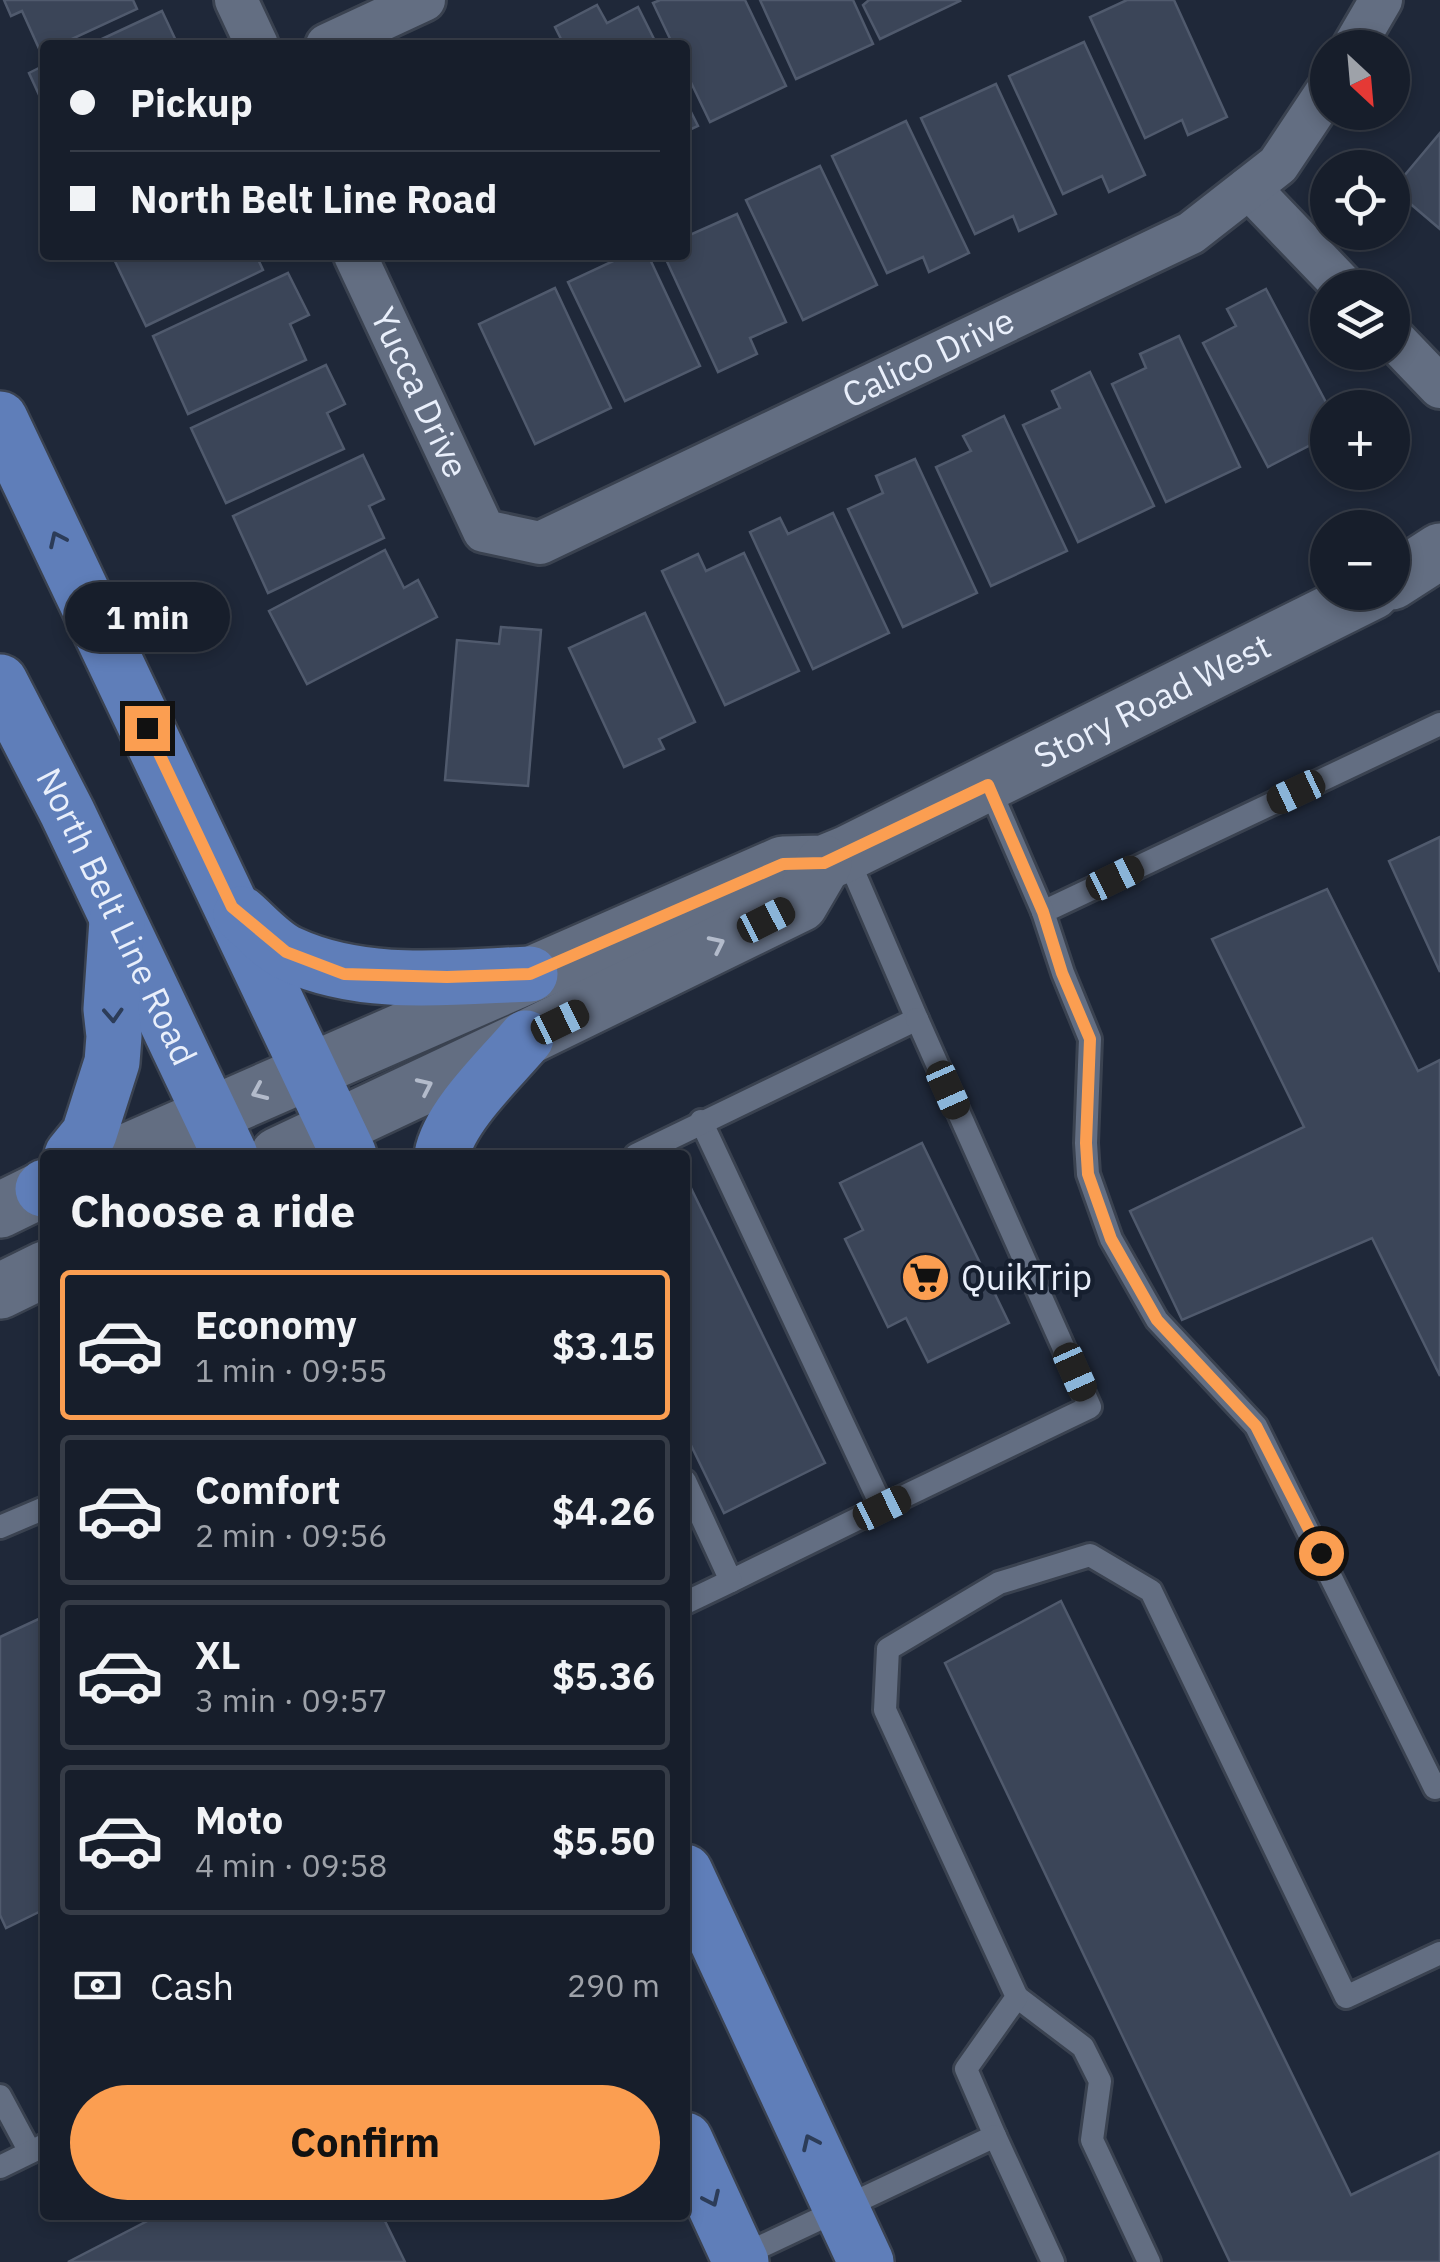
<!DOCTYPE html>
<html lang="en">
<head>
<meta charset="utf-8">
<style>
	:root { --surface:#171e2b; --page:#202733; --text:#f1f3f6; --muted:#9ea2a9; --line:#363c47; --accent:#fb9e51 }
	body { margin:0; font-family:"IBM Plex Sans",sans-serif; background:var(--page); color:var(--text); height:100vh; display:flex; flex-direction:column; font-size:38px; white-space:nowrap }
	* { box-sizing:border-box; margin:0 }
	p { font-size:32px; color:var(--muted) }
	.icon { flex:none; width:55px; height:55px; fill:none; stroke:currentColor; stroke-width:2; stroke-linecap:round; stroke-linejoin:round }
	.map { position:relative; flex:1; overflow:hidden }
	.drawer { position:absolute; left:40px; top:1150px; width:650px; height:1070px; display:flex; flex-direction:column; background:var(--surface); border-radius:10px; box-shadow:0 5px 15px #0003,0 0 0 2px var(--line) }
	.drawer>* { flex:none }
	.guide { position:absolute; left:40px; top:40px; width:650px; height:220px; border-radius:10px; box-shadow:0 5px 15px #0003,0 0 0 2px var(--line); display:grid; align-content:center; height:220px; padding:0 30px; background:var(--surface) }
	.needle { width:65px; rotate:154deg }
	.tools { position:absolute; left:1310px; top:30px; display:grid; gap:20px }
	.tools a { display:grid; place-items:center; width:100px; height:100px; border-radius:50%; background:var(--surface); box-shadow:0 5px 15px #0003,0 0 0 2px var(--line); font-size:50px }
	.end { position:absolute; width:45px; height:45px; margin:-22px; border:12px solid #fb9e51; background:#111; box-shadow:0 0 0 5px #111 }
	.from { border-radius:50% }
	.bubble { position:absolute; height:70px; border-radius:35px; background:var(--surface); box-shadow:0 5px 15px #0003,0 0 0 2px var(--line); font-size:32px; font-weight:700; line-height:70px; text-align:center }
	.car { position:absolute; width:30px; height:60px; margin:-30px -15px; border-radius:12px; box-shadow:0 0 8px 2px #0007; background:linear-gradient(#222 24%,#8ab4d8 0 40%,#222 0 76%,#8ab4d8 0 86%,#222 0) }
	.guide b { display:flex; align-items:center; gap:35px; height:95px; font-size:38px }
	.guide b+b { border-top:2px solid var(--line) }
	.guide i { width:25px; height:25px; background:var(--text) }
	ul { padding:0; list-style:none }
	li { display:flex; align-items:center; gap:30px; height:150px; margin:0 20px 15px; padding:0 10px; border:5px solid var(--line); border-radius:10px }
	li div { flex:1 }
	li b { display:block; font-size:38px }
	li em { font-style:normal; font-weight:700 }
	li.active { border-color:var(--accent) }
	li>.icon { width:90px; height:90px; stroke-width:1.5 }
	h2 { padding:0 30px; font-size:45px; line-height:120px }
	.pay { display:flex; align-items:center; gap:25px; height:110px; padding:0 30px; font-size:38px }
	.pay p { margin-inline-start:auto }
	.button { display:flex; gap:20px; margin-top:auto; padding:20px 30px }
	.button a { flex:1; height:115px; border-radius:60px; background:var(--accent); color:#111; font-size:40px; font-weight:700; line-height:115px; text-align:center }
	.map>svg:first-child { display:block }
	.building { fill:#3b4558; stroke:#505a6d; stroke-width:2.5 }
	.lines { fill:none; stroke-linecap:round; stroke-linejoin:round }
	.service-casing { stroke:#3a4250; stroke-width:28 }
	.minor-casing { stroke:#3a4250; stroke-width:48 }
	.tertiary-casing { stroke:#3a4250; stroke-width:60 }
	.primary-casing { stroke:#3a4250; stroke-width:60 }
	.service { stroke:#636e82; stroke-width:22 }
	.minor { stroke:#636e82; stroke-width:42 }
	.tertiary { stroke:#636e82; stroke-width:55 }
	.primary { stroke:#5f7eb9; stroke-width:55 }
	.oneway { stroke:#2c3c58 }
	.oneway2 { stroke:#b3bbcb }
	.route { stroke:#fb9e51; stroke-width:12 }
	.labels { text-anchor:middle; stroke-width:9; stroke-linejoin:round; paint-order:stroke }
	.street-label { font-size:35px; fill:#e9effb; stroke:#161f2f }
	.poi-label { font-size:35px; fill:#e9effb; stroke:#161f2f; text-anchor:start }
</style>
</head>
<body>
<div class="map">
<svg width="1440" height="2262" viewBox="0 0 1440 2262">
	<rect width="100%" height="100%" fill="#1f2839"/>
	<g class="building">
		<polygon points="4,0 133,0 137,9 59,45 45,45 45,51 41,53 22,11 11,16"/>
		<polygon points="660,0 745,0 786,86 710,122 685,70 685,45 673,45 653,3"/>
		<polygon points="760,0 853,0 873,44 796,79"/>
		<polygon points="869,0 959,0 960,1 880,39 863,5"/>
		<polygon points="1127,0 1174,0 1227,117 1188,135 1182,120 1145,138 1090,17"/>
		<polygon points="597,5 607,23 638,7 657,45 564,45 555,27"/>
		<polygon points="162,11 178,45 89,45"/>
		<polygon points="1084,42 1145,175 1109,192 1102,176 1063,194 1009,76"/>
		<polygon points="45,65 45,108 29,73"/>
		<polygon points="996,84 1056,214 1019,231 1013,216 975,234 921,118"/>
		<polygon points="685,100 698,126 685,132"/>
		<polygon points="906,121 969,253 929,272 923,257 887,273 832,156"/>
		<polygon points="1440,133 1440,229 1393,189"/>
		<polygon points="820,166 877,285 803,320 746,200"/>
		<polygon points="737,214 786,322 750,338 757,354 718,372 664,255 685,255 685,237"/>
		<polygon points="112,255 256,255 263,270 146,326"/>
		<polygon points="626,255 648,255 700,366 625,401 568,282"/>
		<polygon points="288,273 309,315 290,324 306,360 188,414 153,336"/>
		<polygon points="555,288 611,408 535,444 479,324"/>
		<polygon points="1266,289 1329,408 1328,436 1268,467 1203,343 1236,326 1227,309"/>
		<polygon points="1179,336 1240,467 1166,502 1112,384 1146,368 1140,354"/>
		<polygon points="326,365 345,404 327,413 344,449 226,503 191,428"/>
		<polygon points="1090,372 1154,506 1078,542 1023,425 1060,408 1052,391"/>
		<polygon points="1004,416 1067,551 991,586 936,467 971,451 963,436"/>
		<polygon points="363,455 384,499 369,506 384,538 268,593 233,516"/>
		<polygon points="915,459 977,593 903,627 848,509 883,493 876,476"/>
		<polygon points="833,513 889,633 813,669 750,532 780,518 788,534"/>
		<polygon points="385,550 404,588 418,580 437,617 307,684 269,611"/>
		<polygon points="744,553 799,671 725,705 662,571 698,554 706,571"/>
		<polygon points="645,613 695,722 659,739 664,749 624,767 569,648"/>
		<polygon points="501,627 541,630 528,786 445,780 457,640 499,644"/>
		<polygon points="1440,837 1440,972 1389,861"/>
		<polygon points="1327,889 1418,1071 1440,1060 1440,1376 1372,1238 1182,1320 1130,1211 1304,1127 1212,939"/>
		<polygon points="922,1143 1009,1323 928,1362 906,1318 888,1327 845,1239 863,1230 840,1183"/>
		<polygon points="689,1184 825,1463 724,1513 685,1433 685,1186"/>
		<polygon points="1061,1601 1351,2195 1440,2152 1440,2262 1230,2262 945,1663"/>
		<polygon points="45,1616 45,1909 6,1928 0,1915 0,1637"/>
		<polygon points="159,2215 382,2215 405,2262 68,2262"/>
	</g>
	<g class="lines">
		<defs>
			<g id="service">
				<polyline points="1440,724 1043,912 1063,973 1090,1039 1086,1143 1088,1174 1111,1239 1157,1320 1256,1426 1435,1788 1440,1786"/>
				<polyline points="988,785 1043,912"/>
				<polyline points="701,1121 882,1507 731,1581"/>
				<polyline points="636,1155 917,1019 846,854"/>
				<polyline points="685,1481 731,1581 685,1603"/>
				<polyline points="882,1507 1090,1407 917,1019"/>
				<polyline points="0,1527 45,1508"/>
				<polyline points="1017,1997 1083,2047 1100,2081 1092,2140 1149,2262"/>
				<polyline points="0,2096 30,2152"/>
				<polyline points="995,2136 966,2069 1017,1997 885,1710 888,1649 999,1583 1090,1555 1151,1591 1346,1997 1440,1953"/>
				<polyline points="0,2167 45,2145"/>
				<polyline points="739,2257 995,2136 1053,2262"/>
			</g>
			<g id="minor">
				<polyline points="236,0 257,45"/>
				<polyline points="327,45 424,0"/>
				<polyline points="1353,48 1381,0"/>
				<polyline points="1249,188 1345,288"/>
				<path id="s1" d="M355,255l129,276 56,12 651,-310 87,-68 50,-75"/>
				<polyline points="1392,337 1440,387"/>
			</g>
			<g id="tertiary">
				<polyline points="1392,582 1440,551"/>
				<path id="s2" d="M119,1155l664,-291 41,-1 22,-9 526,-262"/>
				<polyline points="278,1155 526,1038 800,904 824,863"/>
				<polyline points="0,1210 45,1188"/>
				<polyline points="0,1291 45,1269"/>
			</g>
			<g id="primary">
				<polyline points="0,419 349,1155"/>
				<path id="s3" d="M0,682l67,130 163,343"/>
				<path d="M241,914c15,13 31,32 49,40 73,34 161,23 240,20"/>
				<polyline points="72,1155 89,1134 112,1062 114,1036 111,1009 117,920"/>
				<path d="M442,1155c7,-39 59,-87 84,-117"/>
				<polyline points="43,1189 45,1187"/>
				<polyline points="685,1872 866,2262"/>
				<polyline points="685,2140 741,2262"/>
			</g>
		</defs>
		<use href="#service" class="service-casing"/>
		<use href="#minor" class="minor-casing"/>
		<use href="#tertiary" class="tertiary-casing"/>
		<use href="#primary" class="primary-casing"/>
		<use href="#service" class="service"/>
		<use href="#minor" class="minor"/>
		<use href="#tertiary" class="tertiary"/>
		<use href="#primary" class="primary"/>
	</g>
	<defs><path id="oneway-chevron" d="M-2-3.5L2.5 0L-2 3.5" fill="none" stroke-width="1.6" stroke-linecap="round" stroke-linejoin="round" transform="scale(2.5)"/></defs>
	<g class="oneway">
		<use href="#oneway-chevron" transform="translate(57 539) rotate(-115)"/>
		<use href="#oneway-chevron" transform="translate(113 1015) rotate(87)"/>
		<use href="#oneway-chevron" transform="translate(810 2142) rotate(-115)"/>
		<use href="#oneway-chevron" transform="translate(712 2199) rotate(65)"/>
	</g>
	<g class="oneway2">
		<use href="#oneway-chevron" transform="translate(717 944) rotate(-26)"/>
		<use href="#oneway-chevron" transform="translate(425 1086) rotate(-25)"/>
		<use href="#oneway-chevron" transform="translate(259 1092) rotate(156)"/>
	</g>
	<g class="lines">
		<polyline class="route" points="147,728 232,907 286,952 344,974 447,977 530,974 783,864 824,863 988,785 1043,912 1062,973 1090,1039 1086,1143 1088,1174 1111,1239 1157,1320 1256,1426 1321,1553"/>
	</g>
	<defs>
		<symbol id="supermarket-disc" viewBox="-11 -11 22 22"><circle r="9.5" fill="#fb9e51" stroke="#161f2f"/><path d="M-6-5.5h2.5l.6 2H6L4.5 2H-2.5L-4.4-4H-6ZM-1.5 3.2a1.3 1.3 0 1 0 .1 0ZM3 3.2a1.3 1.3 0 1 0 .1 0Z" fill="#111"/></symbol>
	</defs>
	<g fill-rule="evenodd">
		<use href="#supermarket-disc" x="898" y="1250" width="55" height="55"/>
	</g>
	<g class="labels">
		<g class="street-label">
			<text dy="12" stroke="none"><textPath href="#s1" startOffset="792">Calico Drive</textPath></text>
			<text dy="12" stroke="none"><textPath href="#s1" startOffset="152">Yucca Drive</textPath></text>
			<text dy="12" stroke="none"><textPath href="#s2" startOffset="1132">Story Road West</textPath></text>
			<text dy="12" stroke="none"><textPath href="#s3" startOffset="262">North Belt Line Road</textPath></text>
		</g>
		<g class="poi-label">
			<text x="961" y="1290">QuikTrip</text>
		</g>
	</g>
</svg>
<div class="tools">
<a><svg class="needle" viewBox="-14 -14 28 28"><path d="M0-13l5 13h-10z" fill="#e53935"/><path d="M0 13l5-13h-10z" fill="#9ea2a9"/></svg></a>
<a><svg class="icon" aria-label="locate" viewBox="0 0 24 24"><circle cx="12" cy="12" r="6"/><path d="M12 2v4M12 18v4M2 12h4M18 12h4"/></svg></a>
<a><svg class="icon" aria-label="layers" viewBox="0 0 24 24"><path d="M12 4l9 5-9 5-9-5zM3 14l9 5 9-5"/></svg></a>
<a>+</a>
<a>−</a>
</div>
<i class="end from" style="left:1321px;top:1553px"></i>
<i class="end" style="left:147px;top:728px"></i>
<div class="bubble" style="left:65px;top:582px;width:165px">1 min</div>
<i class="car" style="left:1296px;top:792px;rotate:245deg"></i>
<i class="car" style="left:1115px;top:878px;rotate:64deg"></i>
<i class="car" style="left:766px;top:920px;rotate:63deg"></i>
<i class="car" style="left:560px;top:1022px;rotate:64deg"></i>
<i class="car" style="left:948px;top:1090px;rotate:156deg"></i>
<i class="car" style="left:1075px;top:1372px;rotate:156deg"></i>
<i class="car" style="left:882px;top:1508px;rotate:64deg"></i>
<div class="guide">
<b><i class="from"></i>Pickup</b>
<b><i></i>North Belt Line Road</b>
</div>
<section class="drawer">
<h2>Choose a ride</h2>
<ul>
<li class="active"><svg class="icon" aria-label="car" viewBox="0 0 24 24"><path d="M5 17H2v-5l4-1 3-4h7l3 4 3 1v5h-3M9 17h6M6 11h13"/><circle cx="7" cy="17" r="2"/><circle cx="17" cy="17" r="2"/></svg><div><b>Economy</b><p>1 min · 09:55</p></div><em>$3.15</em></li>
<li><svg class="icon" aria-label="car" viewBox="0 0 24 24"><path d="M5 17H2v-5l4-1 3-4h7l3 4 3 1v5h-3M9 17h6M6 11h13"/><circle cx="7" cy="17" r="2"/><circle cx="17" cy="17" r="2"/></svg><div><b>Comfort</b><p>2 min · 09:56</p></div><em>$4.26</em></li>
<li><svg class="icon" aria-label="car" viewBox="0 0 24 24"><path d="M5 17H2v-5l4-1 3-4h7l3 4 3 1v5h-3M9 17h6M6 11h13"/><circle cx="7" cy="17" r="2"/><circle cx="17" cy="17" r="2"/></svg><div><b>XL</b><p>3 min · 09:57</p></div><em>$5.36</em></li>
<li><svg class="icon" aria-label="car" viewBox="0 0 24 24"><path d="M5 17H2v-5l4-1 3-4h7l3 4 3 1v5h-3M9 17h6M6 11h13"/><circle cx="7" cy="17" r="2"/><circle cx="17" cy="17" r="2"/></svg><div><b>Moto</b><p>4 min · 09:58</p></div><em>$5.50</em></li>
</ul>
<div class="pay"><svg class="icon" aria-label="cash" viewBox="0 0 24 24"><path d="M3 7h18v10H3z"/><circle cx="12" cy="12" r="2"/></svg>Cash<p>290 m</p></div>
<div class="button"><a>Confirm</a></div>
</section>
</div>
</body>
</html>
